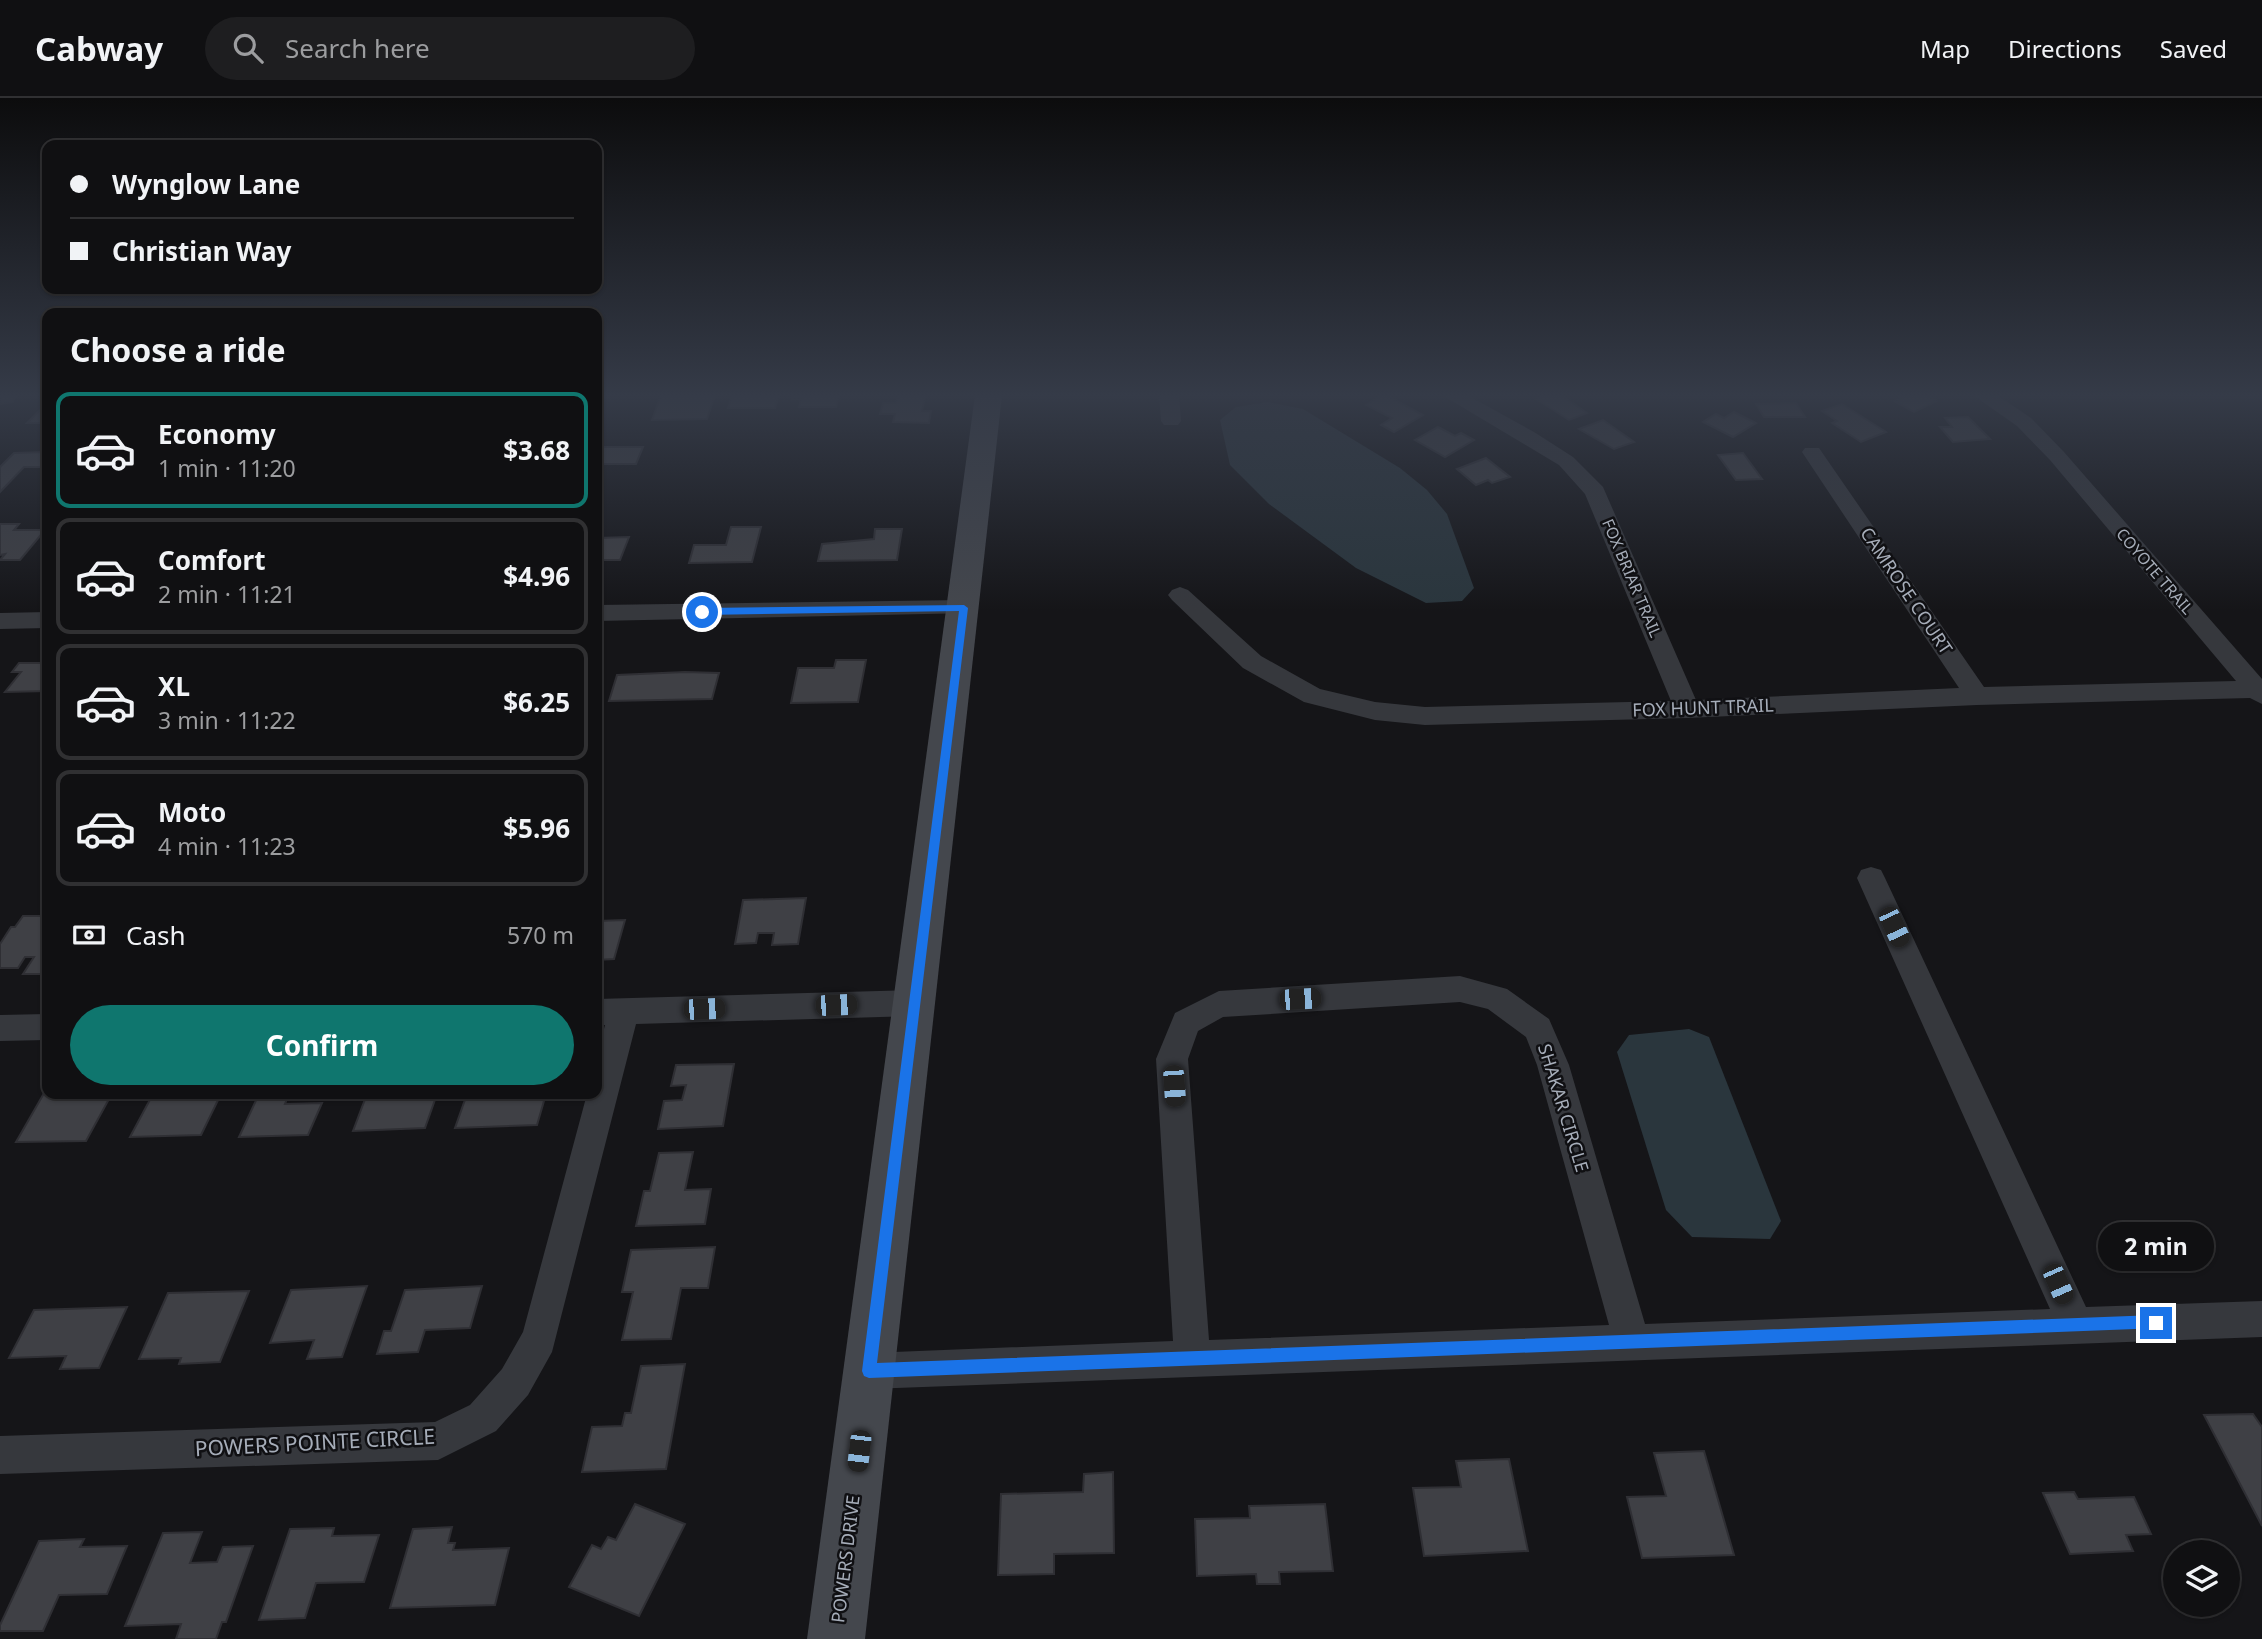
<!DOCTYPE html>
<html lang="en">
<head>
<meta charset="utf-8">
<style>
	:root { --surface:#101012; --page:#1e1e20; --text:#f1f3f6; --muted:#9c9d9f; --line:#303032; --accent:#0f766e }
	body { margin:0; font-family:"Noto Sans",sans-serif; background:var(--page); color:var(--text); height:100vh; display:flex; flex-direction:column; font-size:26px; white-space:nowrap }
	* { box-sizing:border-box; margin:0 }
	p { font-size:23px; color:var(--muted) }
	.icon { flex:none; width:38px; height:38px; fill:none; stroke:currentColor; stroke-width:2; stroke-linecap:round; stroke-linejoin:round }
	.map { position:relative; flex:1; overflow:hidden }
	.side { position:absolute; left:42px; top:210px; width:560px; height:791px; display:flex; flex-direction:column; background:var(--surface); border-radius:14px; box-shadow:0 2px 5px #0004,0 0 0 2px var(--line) }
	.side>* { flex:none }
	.hud { position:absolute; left:42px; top:42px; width:560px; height:154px; border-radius:14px; box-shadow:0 2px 5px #0004,0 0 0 2px var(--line); display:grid; align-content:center; height:154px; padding:0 28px; background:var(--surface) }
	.buttons { position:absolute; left:2163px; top:1442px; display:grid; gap:14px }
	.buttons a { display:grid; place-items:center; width:77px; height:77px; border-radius:50%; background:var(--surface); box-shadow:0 2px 5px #0004,0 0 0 2px var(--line); font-size:35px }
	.end { position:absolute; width:32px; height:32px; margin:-16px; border:9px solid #1a73e8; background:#fff; box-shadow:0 0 0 4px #fff }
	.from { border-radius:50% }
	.bubble { position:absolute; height:49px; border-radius:24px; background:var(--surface); box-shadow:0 2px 5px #0004,0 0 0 2px var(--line); font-size:23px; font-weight:700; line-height:49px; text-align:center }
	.car { position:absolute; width:21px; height:42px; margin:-21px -10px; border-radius:9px; box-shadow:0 0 5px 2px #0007; background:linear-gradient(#222 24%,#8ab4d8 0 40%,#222 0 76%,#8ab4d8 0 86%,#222 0) }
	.hud b { display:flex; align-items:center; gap:24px; height:66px; font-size:26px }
	.hud b+b { border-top:2px solid var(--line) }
	.hud i { width:18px; height:18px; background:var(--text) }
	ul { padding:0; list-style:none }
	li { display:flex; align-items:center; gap:21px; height:116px; margin:0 14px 10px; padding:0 14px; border:4px solid var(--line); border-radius:14px }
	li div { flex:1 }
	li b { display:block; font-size:26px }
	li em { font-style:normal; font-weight:700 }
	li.current { border-color:var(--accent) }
	li>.icon { width:63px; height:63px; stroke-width:1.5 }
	h2 { padding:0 28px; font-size:32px; line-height:84px }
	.pay { display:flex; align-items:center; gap:18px; height:77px; padding:0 28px; font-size:26px }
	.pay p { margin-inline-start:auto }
	.primary-button { display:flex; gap:14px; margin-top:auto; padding:14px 28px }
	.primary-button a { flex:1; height:80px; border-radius:42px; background:var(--accent); color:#fff; font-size:28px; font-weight:700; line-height:80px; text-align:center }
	header { display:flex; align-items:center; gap:42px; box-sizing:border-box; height:98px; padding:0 35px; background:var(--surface); border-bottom:2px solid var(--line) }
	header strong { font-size:33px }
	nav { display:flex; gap:38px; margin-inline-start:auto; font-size:24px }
	.search { width:490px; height:63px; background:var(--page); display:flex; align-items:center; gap:18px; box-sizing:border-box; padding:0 24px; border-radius:38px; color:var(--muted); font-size:26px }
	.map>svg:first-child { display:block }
	.water { fill:#2a363d }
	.building { fill:#3f4045; stroke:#2f2f34; stroke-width:2 }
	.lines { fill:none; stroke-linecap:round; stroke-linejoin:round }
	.street { fill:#36383d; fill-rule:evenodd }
	.secondary { fill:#44474d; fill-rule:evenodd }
	.route { fill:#1a73e8 }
	.labels { text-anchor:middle; stroke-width:5; stroke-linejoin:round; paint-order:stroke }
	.far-street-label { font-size:16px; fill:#a6adb9; stroke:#101013 }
	.street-label { font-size:18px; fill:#a6adb9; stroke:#101013 }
	.near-street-label { font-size:21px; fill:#a6adb9; stroke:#101013 }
</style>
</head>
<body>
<header>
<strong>Cabway</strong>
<div class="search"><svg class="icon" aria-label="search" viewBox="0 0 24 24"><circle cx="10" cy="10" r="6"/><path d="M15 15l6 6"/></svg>Search here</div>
<nav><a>Map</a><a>Directions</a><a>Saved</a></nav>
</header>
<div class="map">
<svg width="2262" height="1541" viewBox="0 0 2262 1541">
	<rect width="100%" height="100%" fill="#151518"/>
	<g class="water">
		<polygon points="1268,304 1303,311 1400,370 1427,392 1447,416 1474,490 1462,503 1426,505 1356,470 1269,406 1230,367 1220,322 1236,309"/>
		<polygon points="1689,931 1709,939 1781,1123 1770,1141 1692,1139 1666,1112 1617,954 1629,937"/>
	</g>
	<g class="building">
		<polygon points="0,297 16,297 13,304 0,306"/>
		<polygon points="661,297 715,297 707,321 652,322"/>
		<polygon points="732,297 779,297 775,310 728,310"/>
		<polygon points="793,297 839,297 836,309 799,309 801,301 792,301"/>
		<polygon points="1382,297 1386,297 1423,317 1394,334 1381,327 1392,320 1366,307"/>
		<polygon points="1545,297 1561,297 1587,315 1569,322 1536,301"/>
		<polygon points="1897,297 1926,297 1937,303 1914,314 1894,303 1901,300"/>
		<polygon points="898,298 925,299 922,313 931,313 929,325 893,324 895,316 880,316 883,305 896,305"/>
		<polygon points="1796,305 1805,319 1764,319 1756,306"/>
		<polygon points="1842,306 1886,334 1861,344 1832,325 1837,323 1822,313"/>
		<polygon points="43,309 47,309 47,325 27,325"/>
		<polygon points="1734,314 1756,325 1733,339 1703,324 1716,316 1724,320"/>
		<polygon points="1968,319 1990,341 1953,344 1940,329 1952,329 1945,320"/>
		<polygon points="1603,322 1634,344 1614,351 1579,331"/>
		<polygon points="1438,329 1455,338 1461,335 1474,342 1445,359 1415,342"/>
		<polygon points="597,349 643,349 636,366 597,366"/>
		<polygon points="47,354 47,369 24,369 0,394 0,369 14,355"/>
		<polygon points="1743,355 1762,381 1736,382 1718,357"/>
		<polygon points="1486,360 1510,379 1492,385 1488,382 1476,387 1457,371"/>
		<polygon points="0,426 19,426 14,432 45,432 20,462 0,462 5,456 0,457"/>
		<polygon points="731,429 761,429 752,464 689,465 694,447 726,447"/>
		<polygon points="875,431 902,431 897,462 818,463 822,446 874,441"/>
		<polygon points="629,439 620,462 597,462 597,440"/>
		<polygon points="836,562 866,562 858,604 791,605 798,570 834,570"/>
		<polygon points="19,565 47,565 47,593 5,594 21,574 12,574"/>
		<polygon points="685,574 719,575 712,601 609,603 617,577"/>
		<polygon points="806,800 798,846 772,847 774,835 758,835 756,845 735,846 743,802"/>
		<polygon points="23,818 47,818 47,876 23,876 34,859 25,859 18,870 0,870 0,846 11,829 15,829"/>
		<polygon points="625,822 614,861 597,862 597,823"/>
		<polygon points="734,966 723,1028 658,1031 664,1003 682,1002 686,987 671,988 676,967"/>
		<polygon points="47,990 47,996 83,996 80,1001 109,1001 86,1043 16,1044"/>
		<polygon points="153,996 174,997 221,996 201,1037 130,1039"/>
		<polygon points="259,996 289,996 285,1006 322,1005 308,1037 239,1039"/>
		<polygon points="367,996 437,996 425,1030 353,1033"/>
		<polygon points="467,996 546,996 537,1027 455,1030"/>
		<polygon points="693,1054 685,1092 711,1091 705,1126 636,1128 644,1093 650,1093 659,1055"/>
		<polygon points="715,1149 708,1190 681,1190 671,1241 622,1242 633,1194 622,1194 631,1152"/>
		<polygon points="367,1188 342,1259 307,1261 314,1242 270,1245 291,1192"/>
		<polygon points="482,1188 470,1230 425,1232 418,1254 377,1256 384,1233 391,1233 405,1192"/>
		<polygon points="249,1193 220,1264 179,1266 181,1260 139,1261 168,1195"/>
		<polygon points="127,1209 99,1270 60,1271 66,1258 9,1260 34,1212"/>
		<polygon points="685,1266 666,1371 582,1374 592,1329 622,1328 625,1315 631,1315 641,1268"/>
		<polygon points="2253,1316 2262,1329 2262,1428 2204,1317"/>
		<polygon points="1704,1353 1734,1457 1642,1460 1627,1399 1666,1398 1654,1355"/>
		<polygon points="1509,1361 1528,1453 1424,1458 1413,1390 1461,1389 1456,1363"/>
		<polygon points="1113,1374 1114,1455 1054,1456 1054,1476 998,1477 1001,1396 1083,1394 1084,1376"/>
		<polygon points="2074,1394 2078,1401 2134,1399 2151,1436 2126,1437 2133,1453 2070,1456 2043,1395"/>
		<polygon points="635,1406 685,1426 639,1518 569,1489 592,1447 601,1451 608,1439 616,1442"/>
		<polygon points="1325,1406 1333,1473 1279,1474 1280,1486 1257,1486 1256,1476 1197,1478 1195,1421 1250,1420 1249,1408"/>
		<polygon points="452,1429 448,1445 455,1445 453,1452 509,1450 495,1507 390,1510 413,1431"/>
		<polygon points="334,1430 332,1438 379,1437 364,1484 316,1485 305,1520 259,1522 290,1431"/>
		<polygon points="202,1434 190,1465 217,1464 223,1449 253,1448 226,1524 222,1524 216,1541 176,1541 181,1526 125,1528 163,1435"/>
		<polygon points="84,1441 80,1449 127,1448 107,1496 59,1497 43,1533 0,1533 0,1527 39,1443"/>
	</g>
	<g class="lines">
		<g class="street">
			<polygon points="1159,297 1179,297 1181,323 1178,327 1164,327 1161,323"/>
			<polygon points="1442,297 1467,297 1534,334 1573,359 1603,389 1696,602 1959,590 1802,354 1805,350 1819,350 1984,589 2236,583 2050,362 2017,328 1973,297 1997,297 2031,320 2064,354 2262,581 2262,606 2250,600 1977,607 1687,620 1425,627 1375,622 1304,604 1243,570 1172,502 1168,497 1172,492 1180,489 1188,492 1261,558 1320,591 1375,604 1425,609 1671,603 1585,396 1559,367"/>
			<polygon points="964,502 972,505 976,510 972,515 597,523 597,507"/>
			<polygon points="47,514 47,530 0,531 0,515"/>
			<path d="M1871,769l10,3 4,8 201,429 176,-6v36l-1393,52 -13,-5 -5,-13 5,-13 13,-5 304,-12 -17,-282 19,-46 44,-22 241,-15 47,13 42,30 20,46 76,259 405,-15 -193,-431 4,-8zM1460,904l28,7 38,28 11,28 72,260 -400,15 -21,-281 10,-28 25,-14z"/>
			<polygon points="915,892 926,896 930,905 926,914 915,918 636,926 552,1254 528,1297 496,1333 438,1362 0,1376 0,1338 435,1324 470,1307 502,1271 523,1234 587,996 597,996 597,958 605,927 597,927 597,901"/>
			<polygon points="47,916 47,942 0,943 0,917"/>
		</g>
		<polygon class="secondary" points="975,297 1002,297 865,1541 807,1541"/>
	</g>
	<linearGradient id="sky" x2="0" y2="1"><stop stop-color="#0c0c0d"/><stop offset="0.58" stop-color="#353b48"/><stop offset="1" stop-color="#353b48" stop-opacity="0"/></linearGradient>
	<rect width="2262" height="513" fill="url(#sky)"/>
	<polygon class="route" points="964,507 968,510 877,1265 2156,1217 2161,1220 2163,1225 2161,1230 869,1280 864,1278 862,1273 959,513 702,517 697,514 702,510"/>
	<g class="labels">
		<g class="far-street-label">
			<text transform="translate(2155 473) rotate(49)" y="6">COYOTE TRAIL</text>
			<text transform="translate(1632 480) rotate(67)" y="6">FOX BRIAR TRAIL</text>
		</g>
		<g class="street-label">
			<text transform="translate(1906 493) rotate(56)" y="6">CAMROSE COURT</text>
			<text transform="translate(1703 610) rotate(-2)" y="6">FOX HUNT TRAIL</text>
			<text transform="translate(1563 1010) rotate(73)" y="6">SHAKAR CIRCLE</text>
			<text transform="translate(846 1461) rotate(-83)" y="6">POWERS DRIVE</text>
		</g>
		<g class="near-street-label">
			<text transform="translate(315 1345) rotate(-3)" y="7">POWERS POINTE CIRCLE</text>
		</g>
	</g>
</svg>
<div class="buttons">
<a><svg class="icon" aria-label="layers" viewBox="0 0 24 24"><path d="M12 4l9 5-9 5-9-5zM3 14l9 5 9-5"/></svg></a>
</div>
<i class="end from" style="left:702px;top:514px"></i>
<i class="end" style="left:2156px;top:1225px"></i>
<div class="bubble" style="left:2098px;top:1124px;width:116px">2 min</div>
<i class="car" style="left:1894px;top:829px;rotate:155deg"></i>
<i class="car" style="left:1300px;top:901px;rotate:87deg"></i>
<i class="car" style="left:836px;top:907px;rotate:88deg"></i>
<i class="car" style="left:704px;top:911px;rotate:88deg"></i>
<i class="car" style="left:1174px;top:988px;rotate:176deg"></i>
<i class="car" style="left:2058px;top:1186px;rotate:156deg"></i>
<i class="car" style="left:859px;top:1353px;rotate:187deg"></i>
<div class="hud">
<b><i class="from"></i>Wynglow Lane</b>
<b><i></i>Christian Way</b>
</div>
<section class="side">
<h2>Choose a ride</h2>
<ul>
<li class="current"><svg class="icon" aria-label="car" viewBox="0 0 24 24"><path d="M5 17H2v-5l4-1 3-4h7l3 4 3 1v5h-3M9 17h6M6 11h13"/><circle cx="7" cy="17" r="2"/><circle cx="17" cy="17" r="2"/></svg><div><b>Economy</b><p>1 min · 11:20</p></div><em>$3.68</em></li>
<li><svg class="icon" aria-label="car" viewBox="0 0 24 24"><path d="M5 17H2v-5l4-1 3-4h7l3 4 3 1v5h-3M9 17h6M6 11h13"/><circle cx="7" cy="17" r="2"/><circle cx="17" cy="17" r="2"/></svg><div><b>Comfort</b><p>2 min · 11:21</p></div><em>$4.96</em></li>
<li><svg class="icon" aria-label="car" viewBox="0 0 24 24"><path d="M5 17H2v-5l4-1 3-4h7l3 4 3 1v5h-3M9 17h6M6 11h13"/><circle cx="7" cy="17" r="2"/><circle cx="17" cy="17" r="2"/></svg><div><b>XL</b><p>3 min · 11:22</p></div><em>$6.25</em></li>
<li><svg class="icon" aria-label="car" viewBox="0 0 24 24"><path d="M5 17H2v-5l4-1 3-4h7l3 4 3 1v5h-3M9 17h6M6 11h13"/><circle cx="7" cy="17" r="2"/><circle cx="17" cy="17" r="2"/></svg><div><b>Moto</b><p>4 min · 11:23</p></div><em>$5.96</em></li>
</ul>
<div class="pay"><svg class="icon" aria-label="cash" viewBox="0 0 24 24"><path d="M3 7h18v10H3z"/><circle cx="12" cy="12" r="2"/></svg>Cash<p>570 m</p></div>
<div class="primary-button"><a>Confirm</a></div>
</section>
</div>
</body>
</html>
